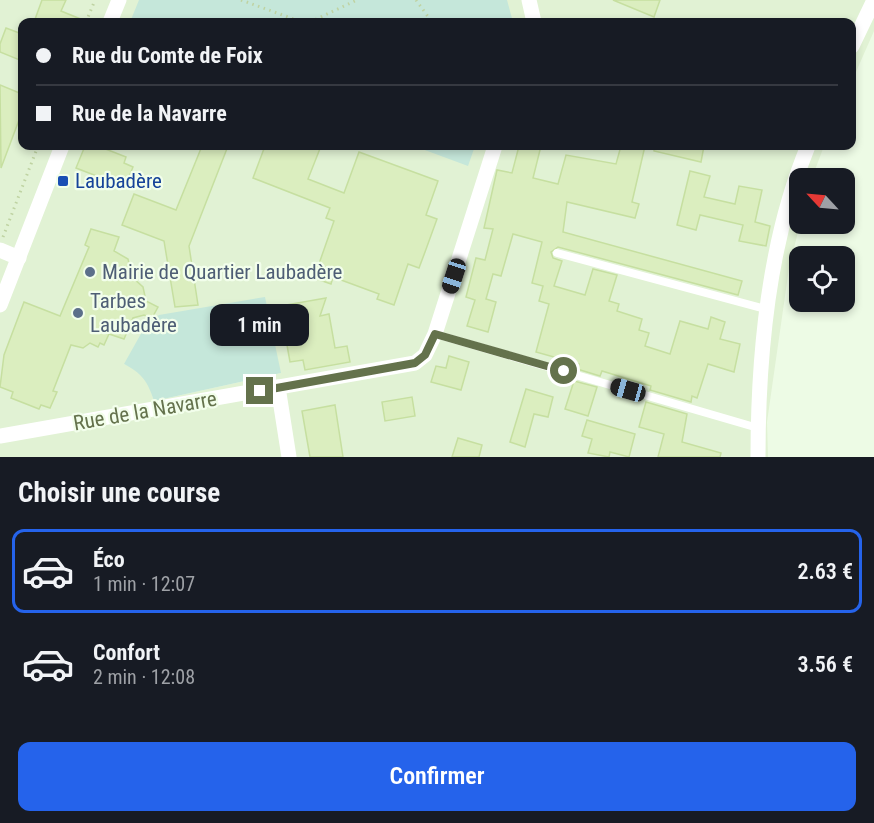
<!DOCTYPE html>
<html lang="fr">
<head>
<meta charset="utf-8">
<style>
	:root { --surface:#171b24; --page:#242831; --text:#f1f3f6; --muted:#9ea1a6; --line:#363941; --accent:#2563eb }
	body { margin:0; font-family:"Roboto Condensed",sans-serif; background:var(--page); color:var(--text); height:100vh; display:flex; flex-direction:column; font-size:22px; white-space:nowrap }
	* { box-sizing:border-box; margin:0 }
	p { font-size:20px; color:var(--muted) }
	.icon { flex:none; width:33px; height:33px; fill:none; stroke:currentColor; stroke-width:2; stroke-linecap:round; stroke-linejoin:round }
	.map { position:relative; height:457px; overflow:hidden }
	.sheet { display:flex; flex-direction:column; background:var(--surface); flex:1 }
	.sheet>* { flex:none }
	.top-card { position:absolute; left:18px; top:18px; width:838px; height:132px; border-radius:12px; box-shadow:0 3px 9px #0003; display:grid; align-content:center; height:132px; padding:0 18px; background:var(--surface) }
	.needle { width:39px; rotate:296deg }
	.controls { position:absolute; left:789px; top:168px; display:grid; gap:12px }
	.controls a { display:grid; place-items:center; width:66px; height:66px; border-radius:12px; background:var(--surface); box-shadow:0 3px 9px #0003; font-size:30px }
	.end { position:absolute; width:27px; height:27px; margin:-14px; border:8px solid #64724c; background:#fff; box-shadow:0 0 0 3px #fff }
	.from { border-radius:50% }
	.bubble { position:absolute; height:42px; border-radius:12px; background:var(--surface); box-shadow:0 3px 9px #0003; font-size:20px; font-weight:600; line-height:42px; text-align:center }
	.car { position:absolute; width:18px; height:36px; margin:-18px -9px; border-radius:8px; box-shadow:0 0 4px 2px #0007; background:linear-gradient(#222 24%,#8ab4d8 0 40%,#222 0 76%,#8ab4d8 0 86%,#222 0) }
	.top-card b { display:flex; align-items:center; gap:21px; height:57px; font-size:22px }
	.top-card b+b { border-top:2px solid var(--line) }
	.top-card i { width:15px; height:15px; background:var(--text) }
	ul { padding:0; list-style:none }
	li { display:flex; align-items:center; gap:18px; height:84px; margin:0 12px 9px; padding:0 6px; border:3px solid transparent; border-radius:12px }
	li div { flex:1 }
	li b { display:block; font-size:22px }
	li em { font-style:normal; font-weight:600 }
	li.current { border-color:var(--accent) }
	li>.icon { width:54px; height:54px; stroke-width:1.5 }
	h2 { padding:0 18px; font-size:27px; line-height:72px }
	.action { display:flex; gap:12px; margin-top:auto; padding:12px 18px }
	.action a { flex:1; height:69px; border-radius:12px; background:var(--accent); color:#fff; font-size:24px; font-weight:600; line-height:69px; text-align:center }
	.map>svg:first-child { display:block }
	.residential { fill:#e1f2d4; fill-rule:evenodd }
	.green { fill:#c5e7da }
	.building { fill:#dbeebf; stroke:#c6dfa0; stroke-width:1.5 }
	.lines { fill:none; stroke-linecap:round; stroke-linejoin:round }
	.path { stroke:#bfd3a2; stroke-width:3; stroke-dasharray:1.5 4.5; stroke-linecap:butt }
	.service { stroke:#fff; stroke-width:8 }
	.minor { stroke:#fff; stroke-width:15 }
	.route { stroke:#64724c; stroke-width:8 }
	.transit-dot { fill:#1a4fb4; stroke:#f2feeb; stroke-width:2 }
	.service-dot { fill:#5c6f8a; stroke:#f2feeb; stroke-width:2 }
	.labels { text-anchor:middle; stroke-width:4.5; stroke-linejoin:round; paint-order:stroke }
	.transit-label { font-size:21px; fill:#164399; stroke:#f2feeb; text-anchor:start }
	.service-label { font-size:21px; fill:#4e5e75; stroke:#f2feeb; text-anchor:start }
	.street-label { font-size:21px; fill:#64724c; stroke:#f2feeb }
</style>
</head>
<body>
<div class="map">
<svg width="874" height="457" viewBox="0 0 874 457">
	<rect width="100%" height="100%" fill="#edfbe5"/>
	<path class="residential" d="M0,0h874v31l-22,50v-59h-830v124h802l-12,32h-12v46l-11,44 -22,154 1,35h-768zM124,364l157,9 -127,28 -6,-19 -10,-12z"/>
	<g class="green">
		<polygon points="139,0 507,0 513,22 130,22"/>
		<polygon points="414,146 475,146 468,166"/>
		<path d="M265,297l16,76 -127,28c-6,-19 -12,-28 -30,-37l23,-41 12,-8z"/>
	</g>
	<g class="building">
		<polygon points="42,0 66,0 61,11 88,22 34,22"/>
		<polygon points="613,0 660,0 654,17"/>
		<polygon points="6,28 22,34 22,61 0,52 0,44"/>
		<polygon points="0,85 22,94 22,112 1,168"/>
		<polygon points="85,146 98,146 126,157 124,163 133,167 125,187 76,168"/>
		<polygon points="202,146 228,146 189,246 198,305 175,307 164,241 122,225 134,194 176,210"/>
		<polygon points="265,146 321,146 308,179 344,193 359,152 438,181 426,215 437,219 425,252 419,268 408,264 394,305 377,299 379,294 333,277 331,284 314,278 334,221 326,218 330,208 253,178"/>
		<polygon points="519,146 541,146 533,178 558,184 566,155 616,164 621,146 645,146 632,202 639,204 635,218 567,202 563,232 742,281 738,295 558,247 551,252 553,258 562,261 554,286 585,295 593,269 617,275 609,301 619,304 617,311 642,319 639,330 649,333 645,346 670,354 680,321 708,329 711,317 725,322 720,339 740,344 734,372 708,364 697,398 692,396 691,402 650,390 651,386 602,371 600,376 577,369 579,364 536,352 549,304 539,301 543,286 532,283 542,242 513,234 501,276 493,274 486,299 496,302 488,332 467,326 475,300 466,297 476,258 485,260 493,229 484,228 497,170 512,173"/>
		<polygon points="654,146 704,146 701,162 654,151"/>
		<polygon points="690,171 710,176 704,197 735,204 739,186 762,190 755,222 770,226 766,246 739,241 743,225 700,215 696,230 677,225"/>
		<polygon points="91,229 119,237 114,251 128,259 132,277 143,287 146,301 158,307 152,318 144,315 133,318 124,339 109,334 104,345 100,343 98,347 90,343 83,348 71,345 53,391 57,392 50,408 41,405 39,409 11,398 13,392 0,387 4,355 24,302 60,316 89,247 85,245"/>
		<polygon points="326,298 320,316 329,314 335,348 347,346 350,362 305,370 303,360 290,362 280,306"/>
		<polygon points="449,356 469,362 461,390 431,382 436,366 446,368"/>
		<polygon points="574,381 597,387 588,416 565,409"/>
		<polygon points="526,389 553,397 548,417 534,414 525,447 510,442"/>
		<polygon points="412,397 415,416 385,421 382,402"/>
		<polygon points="646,402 687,414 682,442 721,453 720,457 658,457 664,434 639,427"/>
		<polygon points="335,405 343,457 310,457 302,411"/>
		<polygon points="587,420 635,434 629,457 610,452 609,457 588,453 592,439 582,436"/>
		<polygon points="458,438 482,445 479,457 452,457"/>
	</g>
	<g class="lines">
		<g class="path">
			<polyline points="241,0 302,22"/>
			<polyline points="416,0 432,22"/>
			<polyline points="86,22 95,0"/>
			<polyline points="310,22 357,0"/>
			<polyline points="3,237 38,146"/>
		</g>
		<g class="service">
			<polyline points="557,253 765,309"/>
			<polyline points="435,334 758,428"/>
		</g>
		<g class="minor">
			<polyline points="529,0 534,22"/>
			<polyline points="110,22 119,0"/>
			<polyline points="852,46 874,0"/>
			<polyline points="0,250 19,258"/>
			<polyline points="0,305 62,146"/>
			<polyline points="278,387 289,457"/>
			<polyline points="0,436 415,363 425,355 435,334 495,146"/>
			<path d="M758,457c0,-103 10,-215 50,-311"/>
		</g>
	</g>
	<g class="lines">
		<polyline class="route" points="260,391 415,363 425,355 435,334 564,371"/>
	</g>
	<rect class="transit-dot" x="57" y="175" width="12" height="12" rx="3"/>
	<g class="service-dot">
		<circle cx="90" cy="272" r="6"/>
		<circle cx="78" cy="313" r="6"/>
	</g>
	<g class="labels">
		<g class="transit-label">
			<text x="75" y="188">Laubadère</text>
		</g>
		<g class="service-label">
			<text x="102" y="279">Mairie de Quartier Laubadère</text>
			<text x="90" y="308">Tarbes<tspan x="90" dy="24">Laubadère</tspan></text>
		</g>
		<g class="street-label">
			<text transform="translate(145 411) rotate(-10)" y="7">Rue de la Navarre</text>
		</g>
	</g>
</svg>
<div class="controls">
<a><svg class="needle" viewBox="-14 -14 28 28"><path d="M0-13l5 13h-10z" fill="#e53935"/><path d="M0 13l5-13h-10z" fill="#9ea1a6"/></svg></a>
<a><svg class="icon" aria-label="locate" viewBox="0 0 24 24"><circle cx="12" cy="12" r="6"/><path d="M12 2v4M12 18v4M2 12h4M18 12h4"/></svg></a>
</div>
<i class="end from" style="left:564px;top:371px"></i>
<i class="end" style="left:260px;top:391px"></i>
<div class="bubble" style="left:210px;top:304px;width:99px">1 min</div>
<i class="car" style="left:454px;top:276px;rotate:198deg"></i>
<i class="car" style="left:628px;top:390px;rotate:286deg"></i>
<div class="top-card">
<b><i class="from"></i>Rue du Comte de Foix</b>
<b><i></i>Rue de la Navarre</b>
</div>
</div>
<section class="sheet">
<h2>Choisir une course</h2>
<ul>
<li class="current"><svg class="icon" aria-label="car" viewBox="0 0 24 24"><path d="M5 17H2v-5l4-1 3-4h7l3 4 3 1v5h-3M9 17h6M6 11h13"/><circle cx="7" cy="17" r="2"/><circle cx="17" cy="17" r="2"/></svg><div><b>Éco</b><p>1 min · 12:07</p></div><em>2.63 €</em></li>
<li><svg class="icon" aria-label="car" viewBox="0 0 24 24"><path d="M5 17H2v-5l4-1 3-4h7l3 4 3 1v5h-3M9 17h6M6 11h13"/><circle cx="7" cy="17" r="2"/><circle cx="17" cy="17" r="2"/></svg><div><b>Confort</b><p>2 min · 12:08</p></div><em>3.56 €</em></li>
</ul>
<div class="action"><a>Confirmer</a></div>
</section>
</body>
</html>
